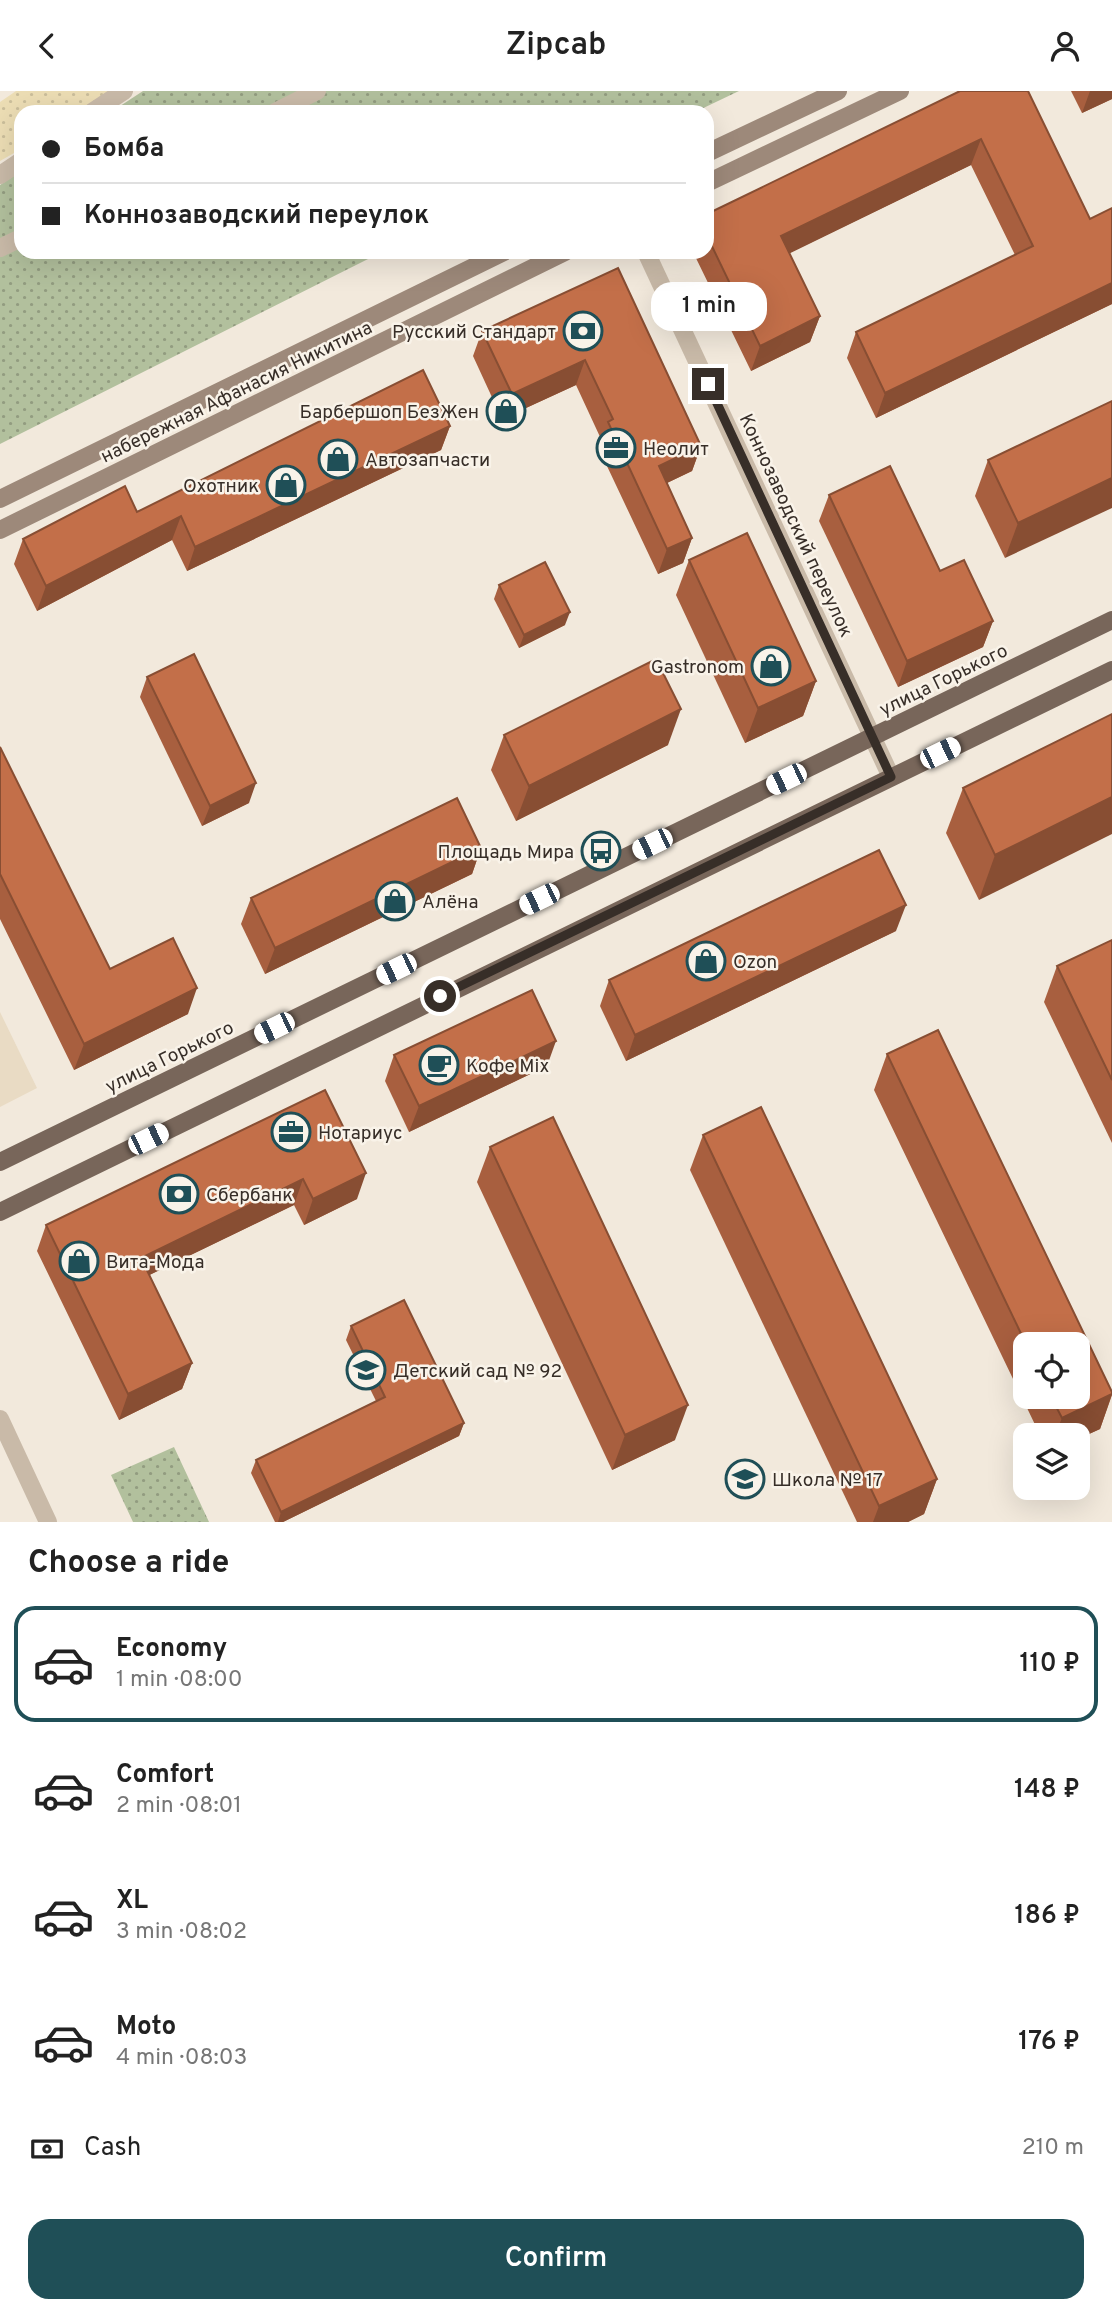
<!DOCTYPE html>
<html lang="en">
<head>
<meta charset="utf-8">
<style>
	:root { --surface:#fff; --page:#f6f6f6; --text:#222; --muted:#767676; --line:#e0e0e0; --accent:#1f4f57 }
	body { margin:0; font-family:Overpass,sans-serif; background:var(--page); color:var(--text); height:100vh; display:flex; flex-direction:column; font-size:26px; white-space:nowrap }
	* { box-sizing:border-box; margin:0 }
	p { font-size:23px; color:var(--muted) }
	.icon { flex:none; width:38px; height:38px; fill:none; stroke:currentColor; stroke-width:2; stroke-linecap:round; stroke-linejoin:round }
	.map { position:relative; height:1431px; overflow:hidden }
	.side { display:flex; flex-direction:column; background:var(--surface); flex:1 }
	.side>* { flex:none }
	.banner { position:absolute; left:14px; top:14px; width:700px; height:154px; border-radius:21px; box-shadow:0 7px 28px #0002; display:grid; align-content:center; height:154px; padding:0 28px; background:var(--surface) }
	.tools { position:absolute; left:1013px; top:1241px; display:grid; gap:14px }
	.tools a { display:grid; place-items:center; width:77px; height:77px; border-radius:14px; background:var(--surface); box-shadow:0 7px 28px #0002; font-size:35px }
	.end { position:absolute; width:32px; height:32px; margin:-16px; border:9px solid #372e28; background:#fff; box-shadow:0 0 0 4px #fff }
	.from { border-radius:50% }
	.bubble { position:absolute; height:49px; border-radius:21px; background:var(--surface); box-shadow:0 7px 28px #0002; font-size:23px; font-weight:600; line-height:49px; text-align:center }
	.car { position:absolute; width:21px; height:42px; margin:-21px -10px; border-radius:9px; box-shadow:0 0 5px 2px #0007; background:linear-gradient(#fff 24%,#345 0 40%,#fff 0 76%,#345 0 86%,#fff 0) }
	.banner b { display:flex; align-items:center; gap:24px; height:66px; font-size:26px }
	.banner b+b { border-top:2px solid var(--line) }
	.banner i { width:18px; height:18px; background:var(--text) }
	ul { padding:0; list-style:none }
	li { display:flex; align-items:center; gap:21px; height:116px; margin:0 14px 10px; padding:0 14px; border:4px solid transparent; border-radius:21px }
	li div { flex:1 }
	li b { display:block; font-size:26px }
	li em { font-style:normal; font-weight:600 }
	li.current { border-color:var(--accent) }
	li>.icon { width:63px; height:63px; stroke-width:1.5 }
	h2 { padding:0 28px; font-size:32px; line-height:84px }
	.pay { display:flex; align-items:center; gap:18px; height:77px; padding:0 28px; font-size:26px }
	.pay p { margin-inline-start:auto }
	.button { display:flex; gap:14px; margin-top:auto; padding:14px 28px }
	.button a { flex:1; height:80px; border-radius:21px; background:var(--accent); color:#fff; font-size:28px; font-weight:600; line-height:80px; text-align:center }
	header { display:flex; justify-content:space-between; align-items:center; height:91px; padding:0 28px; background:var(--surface); font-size:32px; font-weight:600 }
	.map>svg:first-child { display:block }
	.sand { fill:url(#sand-dots) }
	.park { fill:url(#park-dots) }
	.plaza { fill:#e9dbc4 }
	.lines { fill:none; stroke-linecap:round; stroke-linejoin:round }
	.minor { stroke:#c9baa8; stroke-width:18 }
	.tertiary { stroke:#c9baa8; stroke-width:18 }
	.secondary { stroke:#9d897a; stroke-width:18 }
	.primary { stroke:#78665a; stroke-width:18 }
	.wall { fill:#a85f3f; fill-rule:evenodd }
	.shaded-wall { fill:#884e33 }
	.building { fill:#c36f49; stroke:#884e33; stroke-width:2 }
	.route { stroke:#372e28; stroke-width:9 }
	.labels { text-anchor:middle; stroke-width:5; stroke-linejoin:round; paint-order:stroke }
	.poi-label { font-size:19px; fill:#372e28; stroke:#f9f3e9; text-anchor:start }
	.street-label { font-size:19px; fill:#372e28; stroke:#f9f3e9 }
</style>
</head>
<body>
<header><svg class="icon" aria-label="back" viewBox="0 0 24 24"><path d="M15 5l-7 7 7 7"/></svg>Zipcab<svg class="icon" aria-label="person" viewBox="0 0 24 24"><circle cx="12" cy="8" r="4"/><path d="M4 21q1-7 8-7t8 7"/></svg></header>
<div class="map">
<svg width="1112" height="1431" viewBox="0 0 1112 1431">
	<defs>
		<pattern id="sand-dots" width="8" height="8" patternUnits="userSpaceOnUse" patternTransform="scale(1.75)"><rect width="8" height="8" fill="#ecddb4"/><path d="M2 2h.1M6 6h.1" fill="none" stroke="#cbbe9b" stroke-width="1.8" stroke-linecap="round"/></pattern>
		<pattern id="park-dots" width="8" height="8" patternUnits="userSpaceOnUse" patternTransform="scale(1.75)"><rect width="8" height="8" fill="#b2c09d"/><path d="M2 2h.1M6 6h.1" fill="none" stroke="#929c80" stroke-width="1.8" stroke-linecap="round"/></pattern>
	</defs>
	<rect width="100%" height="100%" fill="#f2e9dc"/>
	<polygon class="sand" points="16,0 118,0 83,21 21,21 21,58 0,70 0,11"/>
	<g class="park">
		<polygon points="143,0 739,0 695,21 111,21"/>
		<polygon points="21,80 21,161 382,161 0,353 0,94"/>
		<polygon points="174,1356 209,1431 133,1431 111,1384"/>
	</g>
	<polygon class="plaza" points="0,921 37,997 0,1016"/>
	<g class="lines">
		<g class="minor">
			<polyline points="92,21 124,0"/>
			<polyline points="275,21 317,0"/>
			<polyline points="0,84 21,70"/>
			<polyline points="0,157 21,147"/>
			<polyline points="646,161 891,686"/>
		</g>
		<polyline class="tertiary" points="0,1328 48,1431"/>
		<g class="secondary">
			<polyline points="707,62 838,0"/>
			<polyline points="707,92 900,0"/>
			<polyline points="0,408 504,161"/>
			<polyline points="0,439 565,161"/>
		</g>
		<g class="primary">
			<polyline points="0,1071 1112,529"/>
			<polyline points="0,1121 1112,579"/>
		</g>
	</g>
	<g class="wall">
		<polygon points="960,0 1090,128 1112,117 1112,213 876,327 847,267 856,241 1015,164 971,74 789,162 820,225 810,251 751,280 693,161 707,161 707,123"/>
		<polygon points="1071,0 1112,0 1112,8 1082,22"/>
		<polygon points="618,177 701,355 692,380 667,392 692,447 683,472 658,483 598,356 601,348 576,294 502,328 473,265 482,240"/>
		<polygon points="1112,310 1005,467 975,405 988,369"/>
		<polygon points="450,335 441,359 187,480 172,449 37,520 14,473 23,448 137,421"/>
		<polygon points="829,404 940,480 993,530 983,556 898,596 819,430"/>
		<polygon points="689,469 816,590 803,625 745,652 676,504"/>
		<polygon points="499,494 565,534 519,557 494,508"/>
		<polygon points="147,586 249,712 202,735 140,606"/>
		<polygon points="1112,623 979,809 946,742 963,697"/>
		<polygon points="504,644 668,654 516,730 491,679"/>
		<polygon points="0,656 110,878 188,923 74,979 0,828"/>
		<polygon points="481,757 472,783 265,883 241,833 251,807"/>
		<polygon points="896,840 626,970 600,915 609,889"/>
		<polygon points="1112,849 1112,1052 1044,911 1057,875"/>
		<path d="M887,963l225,338v3l-12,34 -22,10v-4h-38l-166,-345zM1026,1253h52v53h-52z"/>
		<polygon points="394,964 547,975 409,1041 385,990"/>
		<polygon points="325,999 357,1108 304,1134 294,1114 149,1184 192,1272 182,1298 119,1329 37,1160 46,1134"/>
		<polygon points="703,1044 937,1388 924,1423 908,1431 857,1431 690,1079"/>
		<polygon points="490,1056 675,1349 612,1379 477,1091"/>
		<polygon points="351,1235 464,1332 459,1345 283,1431 275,1431 251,1382 256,1369 376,1310 346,1249"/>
	</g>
	<g class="shaded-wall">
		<polygon points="1090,0 1112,0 1112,8 1082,22"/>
		<polygon points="981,48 971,74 772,171 781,145"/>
		<polygon points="1112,192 1112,213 876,327 885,302"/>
		<polygon points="820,225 810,251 751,280 760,255"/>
		<polygon points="585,269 576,294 502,328 512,303"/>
		<polygon points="450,335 441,359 187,480 195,456"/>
		<polygon points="701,355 692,380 650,400 659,375"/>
		<polygon points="1112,387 1112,417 1005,467 1018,432"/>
		<polygon points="181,425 172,449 37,520 46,495"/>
		<polygon points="692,447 683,472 658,483 667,458"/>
		<polygon points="570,521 565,534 519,557 524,544"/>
		<polygon points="993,530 983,556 898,596 907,570"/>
		<polygon points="816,590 803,625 745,652 758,617"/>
		<polygon points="681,618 668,654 516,730 529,695"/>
		<polygon points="256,692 249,712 202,735 210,715"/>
		<polygon points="1112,706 1112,743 979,809 995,764"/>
		<polygon points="481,757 472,783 265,883 275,857"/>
		<polygon points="906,814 896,840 626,970 635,944"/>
		<polygon points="197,897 188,923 74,979 84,953"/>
		<polygon points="556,950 547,975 409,1041 419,1015"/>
		<polygon points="366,1082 357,1108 304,1134 313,1108"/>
		<polygon points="303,1088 294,1114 131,1193 141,1167"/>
		<polygon points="192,1272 182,1298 119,1329 128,1303"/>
		<polygon points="1112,1303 1100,1338 1078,1348 1078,1344 1055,1344 1062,1327"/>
		<polygon points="688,1314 675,1349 612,1379 625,1344"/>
		<polygon points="464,1332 459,1345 283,1431 278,1431 281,1421"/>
		<polygon points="937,1388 924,1423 908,1431 873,1431 879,1415"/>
	</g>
	<g class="building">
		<polygon points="960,0 1028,0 1090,128 1112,117 1112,192 885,302 856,241 1033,155 981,48 781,145 820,225 760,255 707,145 707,123"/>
		<polygon points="618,177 701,355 659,375 692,447 667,458 608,331 613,328 585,269 512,303 482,240"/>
		<polygon points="423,279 450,335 195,456 181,425 46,495 23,448 125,395 137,421"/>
		<polygon points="1112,310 1112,387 1018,432 988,369"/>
		<polygon points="890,375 940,480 964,469 993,530 907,570 829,404"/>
		<polygon points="747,442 816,590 758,617 689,469"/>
		<polygon points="545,471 570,521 524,544 499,494"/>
		<polygon points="194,563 256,692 210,715 147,586"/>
		<polygon points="656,568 681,618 529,695 504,644"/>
		<polygon points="1112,623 1112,706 995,764 963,697"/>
		<polygon points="0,656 110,878 173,847 197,897 84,953 0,783"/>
		<polygon points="457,707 481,757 275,857 251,807"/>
		<polygon points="879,759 906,814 635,944 609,889"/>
		<polygon points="1112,849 1112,989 1057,875"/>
		<polygon points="532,899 556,950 419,1015 394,964"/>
		<polygon points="938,939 1112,1301 1112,1303 1062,1327 1051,1306 1078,1306 1078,1253 1026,1253 887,963"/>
		<polygon points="325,999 366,1082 313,1108 303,1088 141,1167 192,1272 128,1303 46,1134"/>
		<polygon points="761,1016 937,1388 879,1415 703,1044"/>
		<polygon points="553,1026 688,1314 625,1344 490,1056"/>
		<polygon points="404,1209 464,1332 281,1421 256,1369 385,1306 351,1235"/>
	</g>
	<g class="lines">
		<polyline class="route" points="440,905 891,686 708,293"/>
	</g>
	<defs>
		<symbol id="bank-ring" viewBox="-11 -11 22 22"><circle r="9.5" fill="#f9f3e9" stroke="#1f4f57" stroke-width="1.5"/><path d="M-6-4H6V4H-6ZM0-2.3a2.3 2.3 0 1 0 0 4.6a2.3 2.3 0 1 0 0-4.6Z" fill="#1f4f57"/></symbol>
		<symbol id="shop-ring" viewBox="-11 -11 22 22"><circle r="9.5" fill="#f9f3e9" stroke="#1f4f57" stroke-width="1.5"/><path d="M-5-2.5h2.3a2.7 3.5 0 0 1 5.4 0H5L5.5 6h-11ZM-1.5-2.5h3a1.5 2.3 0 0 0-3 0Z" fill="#1f4f57"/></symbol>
		<symbol id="office-ring" viewBox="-11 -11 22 22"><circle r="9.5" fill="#f9f3e9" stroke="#1f4f57" stroke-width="1.5"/><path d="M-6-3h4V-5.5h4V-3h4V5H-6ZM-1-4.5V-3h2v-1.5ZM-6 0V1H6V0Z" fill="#1f4f57"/></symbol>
		<symbol id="bus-ring" viewBox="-11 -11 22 22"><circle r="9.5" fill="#f9f3e9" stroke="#1f4f57" stroke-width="1.5"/><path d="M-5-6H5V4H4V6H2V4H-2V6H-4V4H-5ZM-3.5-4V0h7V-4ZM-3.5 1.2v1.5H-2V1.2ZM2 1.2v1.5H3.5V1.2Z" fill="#1f4f57"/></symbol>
		<symbol id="cafe-ring" viewBox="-11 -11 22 22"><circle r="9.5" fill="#f9f3e9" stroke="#1f4f57" stroke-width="1.5"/><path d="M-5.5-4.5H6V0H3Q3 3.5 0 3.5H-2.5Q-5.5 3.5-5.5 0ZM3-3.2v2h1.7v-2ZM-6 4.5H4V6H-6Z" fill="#1f4f57"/></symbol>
		<symbol id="school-ring" viewBox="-11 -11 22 22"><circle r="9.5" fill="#f9f3e9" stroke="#1f4f57" stroke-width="1.5"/><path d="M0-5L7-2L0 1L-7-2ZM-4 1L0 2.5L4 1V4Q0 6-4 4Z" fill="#1f4f57"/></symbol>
	</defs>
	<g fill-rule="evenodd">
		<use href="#bank-ring" x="561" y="218" width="44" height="44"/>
		<use href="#shop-ring" x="484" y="298" width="44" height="44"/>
		<use href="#office-ring" x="594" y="335" width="44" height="44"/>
		<use href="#shop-ring" x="316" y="346" width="44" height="44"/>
		<use href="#shop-ring" x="264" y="372" width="44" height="44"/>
		<use href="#shop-ring" x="749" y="553" width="44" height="44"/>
		<use href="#bus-ring" x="579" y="738" width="44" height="44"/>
		<use href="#shop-ring" x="373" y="788" width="44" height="44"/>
		<use href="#shop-ring" x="684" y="848" width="44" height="44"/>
		<use href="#cafe-ring" x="417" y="952" width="44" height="44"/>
		<use href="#office-ring" x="269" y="1019" width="44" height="44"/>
		<use href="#bank-ring" x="157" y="1081" width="44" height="44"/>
		<use href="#shop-ring" x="57" y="1148" width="44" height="44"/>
		<use href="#school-ring" x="344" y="1257" width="44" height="44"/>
		<use href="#school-ring" x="723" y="1366" width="44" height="44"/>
	</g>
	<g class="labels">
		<g class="poi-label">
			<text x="556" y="247" text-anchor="end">Русский Стандарт</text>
			<text x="479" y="327" text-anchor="end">Барбершоп БезЖен</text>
			<text x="643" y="364">Неолит</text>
			<text x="365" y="375">Автозапчасти</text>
			<text x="259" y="401" text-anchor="end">Охотник</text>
			<text x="744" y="582" text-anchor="end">Gastronom</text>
			<text x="574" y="767" text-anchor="end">Площадь Мира</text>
			<text x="422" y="817">Алёна</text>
			<text x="733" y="877">Ozon</text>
			<text x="466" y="981">Кофе Mix</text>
			<text x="318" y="1048">Нотариус</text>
			<text x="206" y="1110">Сбербанк</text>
			<text x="106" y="1177">Вита-Мода</text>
			<text x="393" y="1286">Детский сад № 92</text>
			<text x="772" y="1395">Школа № 17</text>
		</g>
		<g class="street-label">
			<text transform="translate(236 300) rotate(-26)" y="7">набережная Афанасия Никитина</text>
			<text transform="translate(797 434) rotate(65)" y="7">Коннозаводский переулок</text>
			<text transform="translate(943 588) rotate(-26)" y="7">улица Горького</text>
			<text transform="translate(169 965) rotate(-26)" y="7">улица Горького</text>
		</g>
	</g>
</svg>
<div class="tools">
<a><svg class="icon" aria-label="locate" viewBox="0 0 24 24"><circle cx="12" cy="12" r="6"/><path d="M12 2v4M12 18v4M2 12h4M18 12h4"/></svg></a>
<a><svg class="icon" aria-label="layers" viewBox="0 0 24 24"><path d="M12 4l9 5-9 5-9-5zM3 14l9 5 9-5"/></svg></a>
</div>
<i class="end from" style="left:440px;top:905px"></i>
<i class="end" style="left:708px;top:293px"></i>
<div class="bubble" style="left:651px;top:191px;width:116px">1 min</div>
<i class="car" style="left:940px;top:662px;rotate:64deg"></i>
<i class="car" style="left:786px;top:688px;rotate:244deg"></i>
<i class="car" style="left:652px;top:753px;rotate:244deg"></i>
<i class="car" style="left:539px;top:808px;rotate:244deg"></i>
<i class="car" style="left:396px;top:878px;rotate:244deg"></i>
<i class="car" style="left:274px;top:937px;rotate:244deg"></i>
<i class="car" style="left:148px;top:1048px;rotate:64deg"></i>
<div class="banner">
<b><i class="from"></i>Бомба</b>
<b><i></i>Коннозаводский переулок</b>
</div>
</div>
<section class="side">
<h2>Choose a ride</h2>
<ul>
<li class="current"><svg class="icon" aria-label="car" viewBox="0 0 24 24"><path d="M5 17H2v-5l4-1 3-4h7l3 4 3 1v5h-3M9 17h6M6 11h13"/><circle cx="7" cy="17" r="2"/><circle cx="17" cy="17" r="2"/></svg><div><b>Economy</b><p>1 min · 08:00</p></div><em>110 ₽</em></li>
<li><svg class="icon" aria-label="car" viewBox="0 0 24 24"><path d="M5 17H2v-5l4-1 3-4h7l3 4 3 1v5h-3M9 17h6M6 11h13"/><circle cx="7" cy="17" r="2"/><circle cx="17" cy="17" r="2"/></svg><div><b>Comfort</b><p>2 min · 08:01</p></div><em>148 ₽</em></li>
<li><svg class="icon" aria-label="car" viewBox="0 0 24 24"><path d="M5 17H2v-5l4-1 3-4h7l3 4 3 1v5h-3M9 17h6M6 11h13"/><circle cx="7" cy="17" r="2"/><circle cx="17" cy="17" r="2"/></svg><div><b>XL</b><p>3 min · 08:02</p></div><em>186 ₽</em></li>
<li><svg class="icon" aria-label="car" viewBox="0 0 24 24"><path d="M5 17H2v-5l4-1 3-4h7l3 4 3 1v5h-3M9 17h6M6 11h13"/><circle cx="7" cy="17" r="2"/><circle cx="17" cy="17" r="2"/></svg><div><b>Moto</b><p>4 min · 08:03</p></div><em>176 ₽</em></li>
</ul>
<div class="pay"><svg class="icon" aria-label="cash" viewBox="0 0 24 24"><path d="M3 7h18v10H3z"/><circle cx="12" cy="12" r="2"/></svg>Cash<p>210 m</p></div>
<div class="button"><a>Confirm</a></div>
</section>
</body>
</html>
